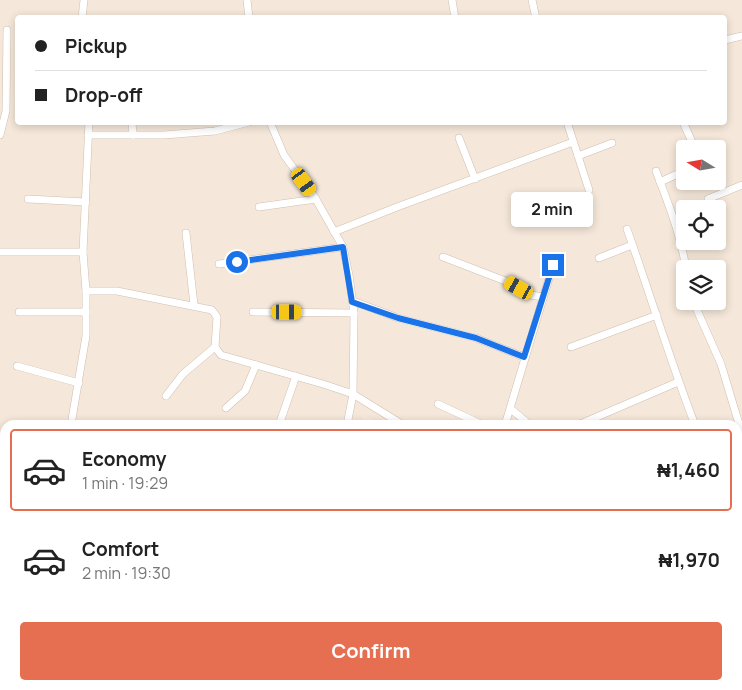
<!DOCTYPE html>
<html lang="en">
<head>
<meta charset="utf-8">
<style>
	:root { --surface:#fff; --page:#f2f2f2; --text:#222; --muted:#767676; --line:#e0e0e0; --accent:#e76f51 }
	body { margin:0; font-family:Manrope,sans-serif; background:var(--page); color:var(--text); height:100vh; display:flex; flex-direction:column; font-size:19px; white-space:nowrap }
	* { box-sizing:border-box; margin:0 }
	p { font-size:16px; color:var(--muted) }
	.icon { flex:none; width:28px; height:28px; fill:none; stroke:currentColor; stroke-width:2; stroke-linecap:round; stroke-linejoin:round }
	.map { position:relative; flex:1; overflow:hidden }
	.panel { position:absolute; left:0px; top:420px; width:742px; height:270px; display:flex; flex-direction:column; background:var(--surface); border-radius:15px 15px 0 0; box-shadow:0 2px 8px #0003 }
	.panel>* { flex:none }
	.banner { position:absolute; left:15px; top:15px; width:712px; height:110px; border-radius:5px; box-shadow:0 2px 8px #0003; display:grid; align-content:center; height:110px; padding:0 20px; background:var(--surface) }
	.needle { width:32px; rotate:281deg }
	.controls { position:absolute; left:676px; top:140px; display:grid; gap:10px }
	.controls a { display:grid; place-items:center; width:50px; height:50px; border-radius:5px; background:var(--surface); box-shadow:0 2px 8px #0003; font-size:25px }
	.end { position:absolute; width:22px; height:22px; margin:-11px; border:6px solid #1a73e8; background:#fff; box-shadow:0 0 0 2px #fff }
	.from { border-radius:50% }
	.bubble { position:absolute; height:35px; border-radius:5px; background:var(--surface); box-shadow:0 2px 8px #0003; font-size:16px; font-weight:700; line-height:35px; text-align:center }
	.car { position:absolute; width:15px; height:30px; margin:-15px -8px; border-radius:6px; box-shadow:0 0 4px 1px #0007; background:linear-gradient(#f5c518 24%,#345 0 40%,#f5c518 0 76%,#345 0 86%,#f5c518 0) }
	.banner b { display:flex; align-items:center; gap:18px; height:48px; font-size:19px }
	.banner b+b { border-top:1px solid var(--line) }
	.banner i { width:12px; height:12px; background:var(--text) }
	ul { padding:9px 0 0; list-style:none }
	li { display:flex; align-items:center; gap:15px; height:82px; margin:0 10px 8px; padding:0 10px; border:2px solid transparent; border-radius:5px }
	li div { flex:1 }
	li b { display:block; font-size:19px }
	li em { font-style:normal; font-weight:700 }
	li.active { border-color:var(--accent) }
	li>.icon { width:45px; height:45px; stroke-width:1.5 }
	.button { display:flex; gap:10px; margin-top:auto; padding:10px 20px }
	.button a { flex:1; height:58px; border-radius:5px; background:var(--accent); color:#fff; font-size:20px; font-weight:700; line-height:58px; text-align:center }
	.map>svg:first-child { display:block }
	.residential { fill:#f5e8da; fill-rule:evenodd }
	.commercial { fill:#fde8e0 }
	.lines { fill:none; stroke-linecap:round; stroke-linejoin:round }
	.minor-casing { stroke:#d1beb0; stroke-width:8 }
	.minor { stroke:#fff; stroke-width:7 }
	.route { stroke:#1a73e8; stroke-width:6 }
</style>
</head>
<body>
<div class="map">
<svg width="742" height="690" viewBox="0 0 742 690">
	<rect width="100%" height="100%" fill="#fdf6ec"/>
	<path class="residential" d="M0,0h742v690h-742zM18,18h707v104h-707zM685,149h33v32h-33zM685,209h33v32h-33zM685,269h33v32h-33zM5,425h733v260h-733z"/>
	<polygon class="commercial" points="364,416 377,421 375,425 360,425"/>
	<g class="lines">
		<defs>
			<g id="minor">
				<polyline points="247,0 249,18"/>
				<polyline points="452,0 455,18"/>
				<polyline points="532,0 536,18"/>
				<polyline points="82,18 84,0"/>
				<polyline points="725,40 742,36"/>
				<polyline points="132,122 133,135"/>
				<polyline points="270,122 284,155 314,196 343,247 349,275 354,313 353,394 347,425"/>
				<polyline points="567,122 589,190"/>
				<polyline points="683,122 692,142"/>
				<polyline points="0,135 6,111 7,30"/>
				<polyline points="88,135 164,135 215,131 249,122"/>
				<polyline points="459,138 475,179"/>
				<polyline points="578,156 612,143"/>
				<path d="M656,171c12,32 25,64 30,98"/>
				<polyline points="660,182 682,172"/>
				<polyline points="28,199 86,202"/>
				<polyline points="708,199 742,185"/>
				<polyline points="259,207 316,199"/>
				<path d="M627,229c23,65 43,131 68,196"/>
				<polyline points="334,232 397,207 573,142"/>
				<polyline points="186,233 194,305"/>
				<polyline points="0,252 83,252"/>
				<polyline points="443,257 508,282 531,295 543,297"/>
				<polyline points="599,258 632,245"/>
				<polyline points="219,264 343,247"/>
				<polyline points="86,291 117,291 212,310 217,317 215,347 221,355 323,384 353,394 403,425"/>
				<polyline points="353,301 398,318 476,338 524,357"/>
				<polyline points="693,301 721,364 742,434"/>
				<polyline points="19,312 86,312"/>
				<polyline points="253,312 354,313"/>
				<polyline points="571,347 657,315"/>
				<polyline points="17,366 79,383"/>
				<polyline points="166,396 183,374 215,347"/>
				<polyline points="438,404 483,425"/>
				<polyline points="226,408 245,391 256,365"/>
				<polyline points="511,409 530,425"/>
				<polyline points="71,425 86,336 86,291 83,252 89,122"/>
				<polyline points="279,425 296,376"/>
				<polyline points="505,425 553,265"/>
				<polyline points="578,425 678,382"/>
				<polyline points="0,444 5,443"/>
				<polyline points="738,482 742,481"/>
				<polyline points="0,489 5,486"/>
				<polyline points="738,549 742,557"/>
				<polyline points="0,577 5,573"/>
				<polyline points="0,621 5,622"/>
				<polyline points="0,658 5,640"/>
				<polyline points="116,685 125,690"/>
				<polyline points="195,685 200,690"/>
				<polyline points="446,685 470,690"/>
				<polyline points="678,685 680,690"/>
				<polyline points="79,690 81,685"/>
				<polyline points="380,690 380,685"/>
				<polyline points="497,690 499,685"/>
				<polyline points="546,690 549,685"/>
			</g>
		</defs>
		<use href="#minor" class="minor-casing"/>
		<use href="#minor" class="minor"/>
	</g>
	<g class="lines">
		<polyline class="route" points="237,262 343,247 352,302 398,318 476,338 524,357 553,265"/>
	</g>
</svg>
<div class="controls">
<a><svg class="needle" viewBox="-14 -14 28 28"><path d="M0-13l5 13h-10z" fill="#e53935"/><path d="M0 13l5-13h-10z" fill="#767676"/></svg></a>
<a><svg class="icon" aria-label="locate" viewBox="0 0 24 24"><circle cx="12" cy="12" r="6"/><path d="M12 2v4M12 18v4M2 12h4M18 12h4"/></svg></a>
<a><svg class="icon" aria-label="layers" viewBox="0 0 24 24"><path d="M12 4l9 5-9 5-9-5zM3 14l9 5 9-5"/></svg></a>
</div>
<i class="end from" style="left:237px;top:262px"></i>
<i class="end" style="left:553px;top:265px"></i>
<div class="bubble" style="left:511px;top:192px;width:82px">2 min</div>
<i class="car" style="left:304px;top:182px;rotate:144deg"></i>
<i class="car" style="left:519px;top:288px;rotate:299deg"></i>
<i class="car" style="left:287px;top:312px;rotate:90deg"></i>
<div class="banner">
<b><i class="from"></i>Pickup</b>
<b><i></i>Drop-off</b>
</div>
<section class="panel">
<ul>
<li class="active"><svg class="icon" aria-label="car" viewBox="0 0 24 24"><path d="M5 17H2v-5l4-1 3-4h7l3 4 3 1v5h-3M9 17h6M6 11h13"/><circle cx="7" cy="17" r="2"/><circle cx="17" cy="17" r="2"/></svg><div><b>Economy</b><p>1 min · 19:29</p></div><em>₦1,460</em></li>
<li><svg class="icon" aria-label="car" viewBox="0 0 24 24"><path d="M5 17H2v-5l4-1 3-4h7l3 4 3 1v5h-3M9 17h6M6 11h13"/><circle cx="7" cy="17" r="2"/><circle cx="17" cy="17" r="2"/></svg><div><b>Comfort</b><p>2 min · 19:30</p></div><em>₦1,970</em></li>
</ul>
<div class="button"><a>Confirm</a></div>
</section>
</div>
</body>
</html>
